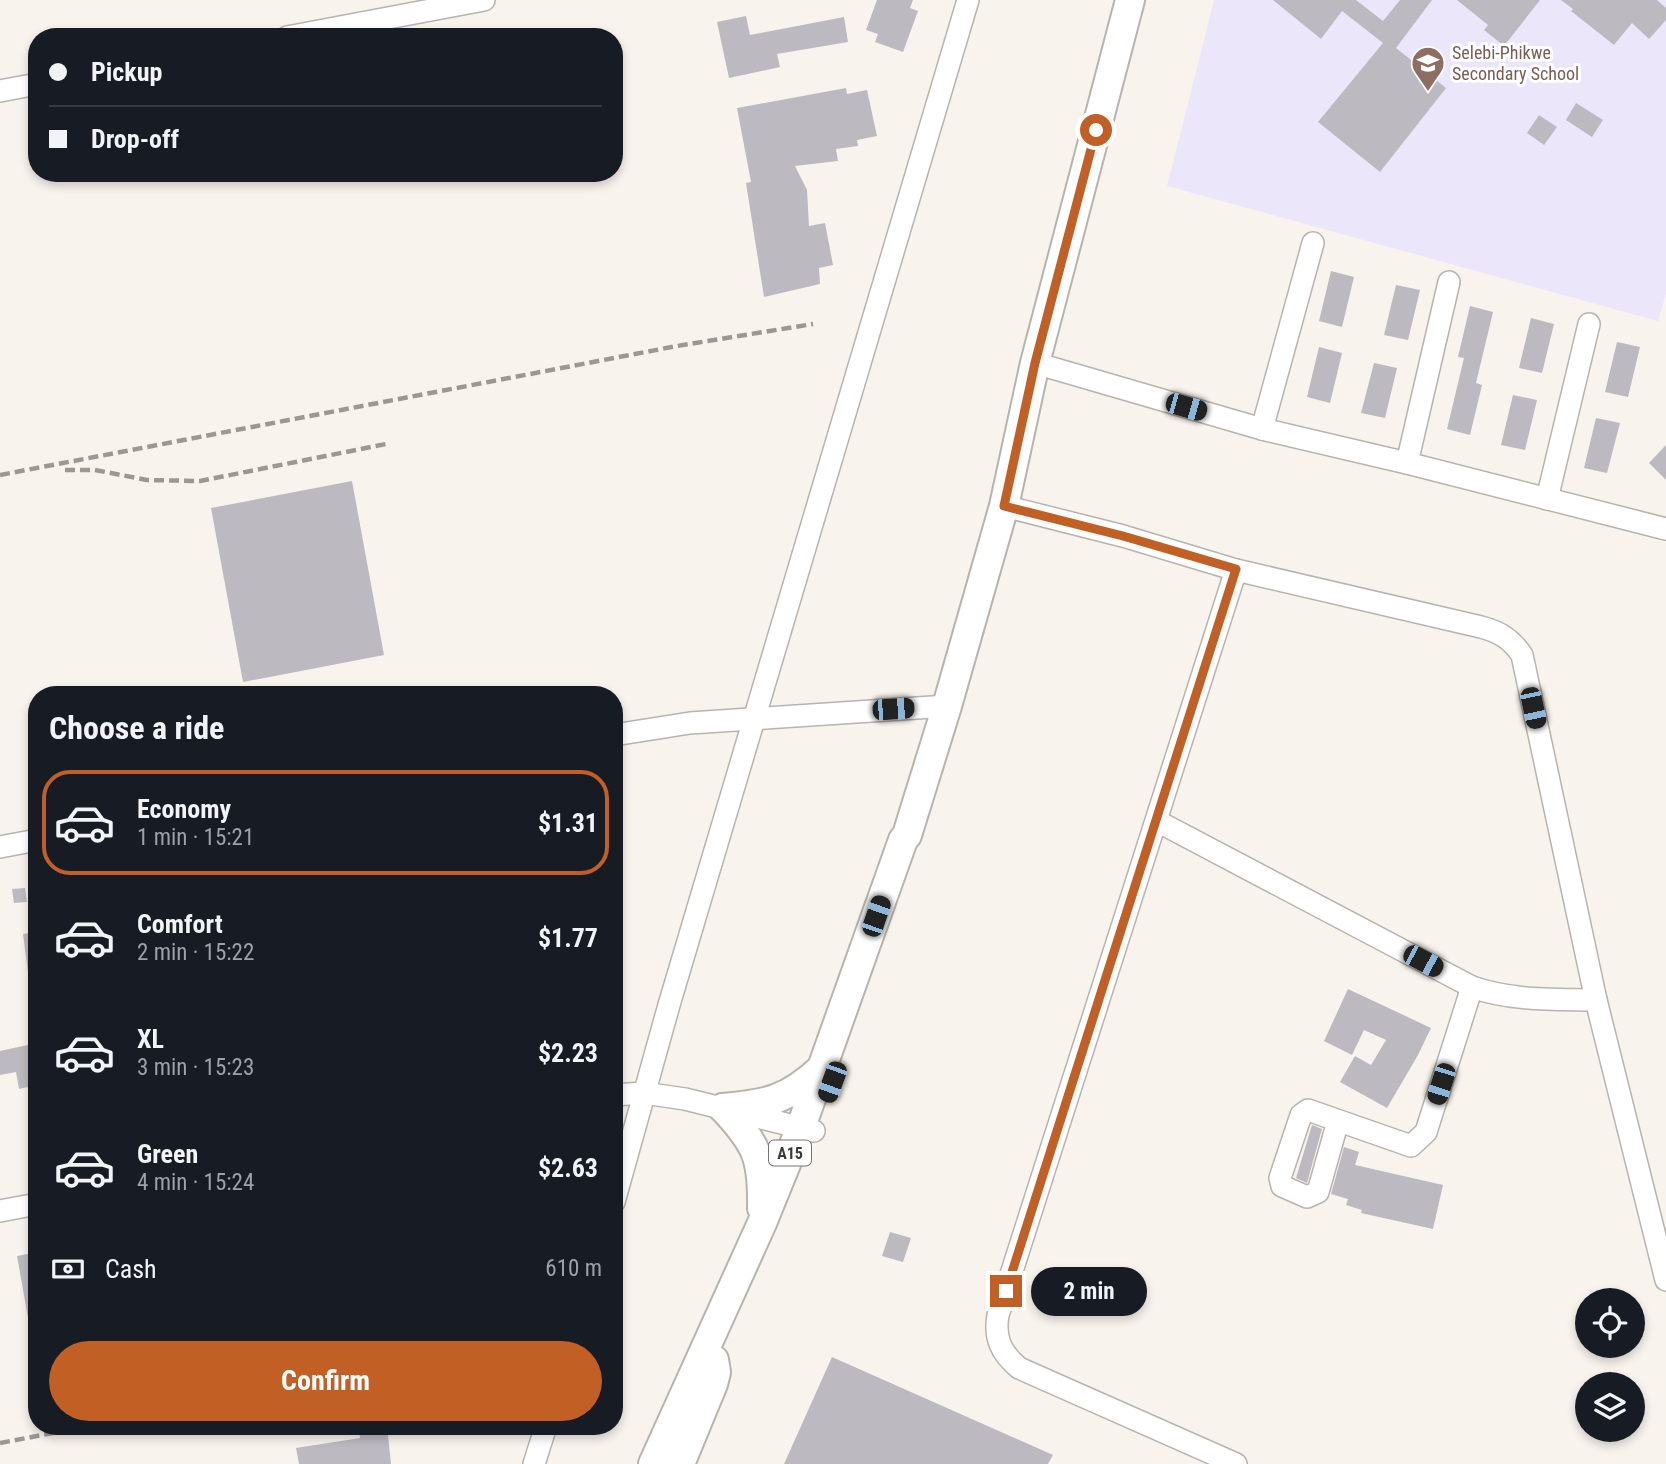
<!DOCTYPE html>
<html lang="en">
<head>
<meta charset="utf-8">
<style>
	:root { --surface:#171b24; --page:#20242c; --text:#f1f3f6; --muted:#9ea1a6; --line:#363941; --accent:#c15f24 }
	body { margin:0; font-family:"Roboto Condensed",sans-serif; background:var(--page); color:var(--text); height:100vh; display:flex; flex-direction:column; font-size:26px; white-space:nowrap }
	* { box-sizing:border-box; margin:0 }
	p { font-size:23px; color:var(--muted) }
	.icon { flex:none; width:38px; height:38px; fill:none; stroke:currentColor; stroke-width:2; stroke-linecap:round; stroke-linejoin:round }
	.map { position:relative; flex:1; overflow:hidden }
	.drawer { position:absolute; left:28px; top:686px; width:595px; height:749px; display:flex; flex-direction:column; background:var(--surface); border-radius:28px; box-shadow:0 4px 10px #0003 }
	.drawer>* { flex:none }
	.hud { position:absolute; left:28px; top:28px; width:595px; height:154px; border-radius:28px; box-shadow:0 4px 10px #0003; display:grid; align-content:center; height:154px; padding:0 21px; background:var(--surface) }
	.buttons { position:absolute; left:1575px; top:1288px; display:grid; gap:14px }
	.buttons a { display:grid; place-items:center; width:70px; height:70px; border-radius:50%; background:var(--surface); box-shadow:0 4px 10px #0003; font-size:35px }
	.end { position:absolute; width:32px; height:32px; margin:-16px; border:9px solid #c15f24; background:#fff; box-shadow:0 0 0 4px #fff }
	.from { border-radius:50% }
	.bubble { position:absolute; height:49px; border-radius:24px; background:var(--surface); box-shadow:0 4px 10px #0003; font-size:23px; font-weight:700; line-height:49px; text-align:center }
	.car { position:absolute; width:21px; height:42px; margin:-21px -10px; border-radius:9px; box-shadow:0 0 5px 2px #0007; background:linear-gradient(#222 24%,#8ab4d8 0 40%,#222 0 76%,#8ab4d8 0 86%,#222 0) }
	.hud b { display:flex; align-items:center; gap:24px; height:66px; font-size:26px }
	.hud b+b { border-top:2px solid var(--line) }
	.hud i { width:18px; height:18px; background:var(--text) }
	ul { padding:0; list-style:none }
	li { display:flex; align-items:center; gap:21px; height:105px; margin:0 14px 10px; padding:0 7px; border:4px solid transparent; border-radius:28px }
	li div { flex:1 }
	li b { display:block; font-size:26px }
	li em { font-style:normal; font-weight:700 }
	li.active { border-color:var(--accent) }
	li>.icon { width:63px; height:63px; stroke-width:1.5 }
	h2 { padding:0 21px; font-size:32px; line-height:84px }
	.pay { display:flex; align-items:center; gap:18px; height:77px; padding:0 21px; font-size:26px }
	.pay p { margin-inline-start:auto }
	.action { display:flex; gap:14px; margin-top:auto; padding:14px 21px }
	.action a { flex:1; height:80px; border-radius:42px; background:var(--accent); color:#fff; font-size:28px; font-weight:700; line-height:80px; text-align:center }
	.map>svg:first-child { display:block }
	.education { fill:#ece6fb }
	.building { fill:#bcbac0 }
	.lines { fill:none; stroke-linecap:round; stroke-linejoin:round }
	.minor-casing { stroke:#b8b3ae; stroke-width:24 }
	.major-casing { stroke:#b8b3ae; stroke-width:32 }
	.minor { stroke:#fff; stroke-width:21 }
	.major { stroke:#fff; stroke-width:28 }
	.rail { stroke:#9b9894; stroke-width:4.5; stroke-dasharray:10 5; stroke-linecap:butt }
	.route { stroke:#c15f24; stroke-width:9 }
	.labels { text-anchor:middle; stroke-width:6; stroke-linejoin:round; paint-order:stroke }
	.shield { fill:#fff; stroke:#767473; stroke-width:2 }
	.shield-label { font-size:16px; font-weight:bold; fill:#3b3937 }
	.education-label { font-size:18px; fill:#785e54; stroke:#fff; text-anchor:start }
</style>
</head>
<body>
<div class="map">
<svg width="1666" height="1464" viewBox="0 0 1666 1464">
	<rect width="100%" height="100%" fill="#f8f3ed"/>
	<polygon class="education" points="1214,0 1666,0 1666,294 1658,321 1167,186"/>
	<g class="building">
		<polygon points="877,0 913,0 910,8 918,11 903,52 875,42 878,34 866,30"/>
		<polygon points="1273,0 1356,0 1383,21 1400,0 1432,0 1396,48 1446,88 1380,172 1318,122 1383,43 1342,11 1321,39"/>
		<polygon points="1457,0 1540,0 1504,46 1484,30 1488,25"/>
		<polygon points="1561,0 1657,0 1666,8 1666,20 1649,39 1632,23 1614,45 1571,11 1573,9"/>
		<polygon points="746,16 750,35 844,17 848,42 777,54 780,67 729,78 717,22"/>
		<polygon points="846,88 847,94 867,90 877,136 857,140 858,146 836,149 838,161 795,166 807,190 809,226 825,223 833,265 819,268 820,284 764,297 746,183 751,182 737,108"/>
		<polygon points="1576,103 1603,120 1592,137 1566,120"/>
		<polygon points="1539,115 1557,127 1544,145 1527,133"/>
		<polygon points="1331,271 1354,277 1342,327 1319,321"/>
		<polygon points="1396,285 1420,290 1408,340 1384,335"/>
		<polygon points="1470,306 1493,312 1476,383 1482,385 1470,435 1447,429 1464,358 1458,357"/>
		<polygon points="1531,318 1554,324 1542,373 1519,368"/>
		<polygon points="1617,342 1640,347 1628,397 1605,392"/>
		<polygon points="1319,347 1342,353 1330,403 1307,397"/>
		<polygon points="1374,363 1397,368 1385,418 1361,413"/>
		<polygon points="1513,395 1537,400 1525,450 1501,445"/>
		<polygon points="1596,418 1620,423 1607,473 1584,468"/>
		<polygon points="1666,445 1666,480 1649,463"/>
		<polygon points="352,481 384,655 243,682 211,508"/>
		<polygon points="25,888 27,902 14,903 12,889"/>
		<polygon points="37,932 37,979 29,980 23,934"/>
		<polygon points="1348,989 1431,1028 1418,1055 1387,1108 1340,1082 1355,1056 1371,1065 1386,1040 1364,1030 1352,1055 1324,1041"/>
		<polygon points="37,1043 37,1085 19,1089 16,1072 0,1075 0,1051"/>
		<polygon points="1312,1125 1322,1129 1307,1183 1296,1178"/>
		<polygon points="1344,1147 1359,1152 1355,1165 1443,1185 1433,1229 1361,1213 1362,1210 1346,1205 1348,1199 1331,1194"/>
		<polygon points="890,1232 911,1238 903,1262 882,1256"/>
		<polygon points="37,1252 37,1328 30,1329 17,1256"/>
		<polygon points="832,1357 1053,1455 1048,1464 784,1464"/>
		<polygon points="358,1426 387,1426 391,1464 299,1464 296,1448 360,1438"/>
	</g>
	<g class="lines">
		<defs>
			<g id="minor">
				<polyline points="287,37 484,0"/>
				<polyline points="0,91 37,84"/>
				<polyline points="1035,363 1262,429 1407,463 1666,529"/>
				<polyline points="1262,429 1313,243"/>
				<polyline points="1407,463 1449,282"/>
				<polyline points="1547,499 1589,324"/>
				<path d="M1004,506l119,30 113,34 245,57c19,5 30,12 41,28l74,345 70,280"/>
				<path d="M1236,570l-238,745c-4,23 3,38 21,53l217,96"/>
				<polyline points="614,735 690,723 947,706"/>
				<path d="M1157,821l315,166c40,14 81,12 124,13"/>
				<polyline points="0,847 37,840"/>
				<polyline points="614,1095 644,1093 685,1099 814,1131"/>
				<polyline points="1338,1121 1318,1192 1307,1197 1282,1186 1280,1178 1301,1115 1308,1110 1411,1146 1426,1132 1472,987"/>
				<polyline points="614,1202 669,1005 968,0"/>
				<polyline points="0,1211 37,1204"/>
				<polyline points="534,1464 546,1426"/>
			</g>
			<g id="major">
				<path d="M723,1108c34,36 40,50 39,100"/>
				<path d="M723,1108c45,-4 64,-8 98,-39"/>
				<polyline points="653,1464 762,1223 801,1127 903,840 907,835 947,706 1004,506 1035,363 1130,0"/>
				<polyline points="680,1464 713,1384 716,1372 714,1360"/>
			</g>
		</defs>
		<use href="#minor" class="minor-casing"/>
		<use href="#major" class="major-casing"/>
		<use href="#minor" class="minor"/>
		<use href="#major" class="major"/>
		<g class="rail">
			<polyline points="65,470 95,470 147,480 200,481 386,444"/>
			<polyline points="0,475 677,346 813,324"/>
			<polyline points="0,1443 90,1426"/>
		</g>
	</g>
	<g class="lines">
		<polyline class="route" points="1006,1291 1236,569 1123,536 1004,506 1035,363 1096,130"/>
	</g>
	<defs>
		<symbol id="school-pin" viewBox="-11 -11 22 30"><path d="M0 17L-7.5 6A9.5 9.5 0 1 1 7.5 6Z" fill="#8d6e63" stroke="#fff"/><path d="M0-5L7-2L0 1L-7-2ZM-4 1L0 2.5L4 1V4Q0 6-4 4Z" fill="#fff"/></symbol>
	</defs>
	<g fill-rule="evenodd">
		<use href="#school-pin" x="1409" y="44" width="38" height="52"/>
	</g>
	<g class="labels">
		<rect class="shield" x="769" y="1140.5" width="42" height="25" rx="5"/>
		<g class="shield-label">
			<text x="790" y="1159">A15</text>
		</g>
		<g class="education-label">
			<text x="1452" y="59">Selebi-Phikwe<tspan x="1452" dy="21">Secondary School</tspan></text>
		</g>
	</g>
</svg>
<div class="buttons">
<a><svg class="icon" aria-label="locate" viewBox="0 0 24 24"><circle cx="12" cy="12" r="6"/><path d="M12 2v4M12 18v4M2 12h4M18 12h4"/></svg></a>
<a><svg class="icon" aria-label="layers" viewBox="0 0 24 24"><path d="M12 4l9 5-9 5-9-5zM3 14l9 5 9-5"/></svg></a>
</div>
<i class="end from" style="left:1096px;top:130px"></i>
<i class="end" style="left:1006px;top:1291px"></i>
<div class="bubble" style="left:1031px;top:1267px;width:116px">2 min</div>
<i class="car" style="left:1186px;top:407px;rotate:106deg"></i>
<i class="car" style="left:1533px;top:708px;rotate:168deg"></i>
<i class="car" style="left:893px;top:709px;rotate:86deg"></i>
<i class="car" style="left:876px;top:916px;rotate:19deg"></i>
<i class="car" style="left:1423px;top:961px;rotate:118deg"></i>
<i class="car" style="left:832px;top:1082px;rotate:200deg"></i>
<i class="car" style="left:1441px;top:1084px;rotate:198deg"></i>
<div class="hud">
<b><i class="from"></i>Pickup</b>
<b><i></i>Drop-off</b>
</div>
<section class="drawer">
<h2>Choose a ride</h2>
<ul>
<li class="active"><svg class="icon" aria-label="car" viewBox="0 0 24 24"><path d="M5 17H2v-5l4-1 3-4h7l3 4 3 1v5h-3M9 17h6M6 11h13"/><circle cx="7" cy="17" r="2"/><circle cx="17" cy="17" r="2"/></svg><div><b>Economy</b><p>1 min · 15:21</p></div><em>$1.31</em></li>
<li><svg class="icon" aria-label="car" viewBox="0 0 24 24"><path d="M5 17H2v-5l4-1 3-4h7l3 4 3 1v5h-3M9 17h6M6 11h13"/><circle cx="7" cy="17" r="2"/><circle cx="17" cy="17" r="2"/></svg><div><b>Comfort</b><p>2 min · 15:22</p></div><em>$1.77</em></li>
<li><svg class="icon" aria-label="car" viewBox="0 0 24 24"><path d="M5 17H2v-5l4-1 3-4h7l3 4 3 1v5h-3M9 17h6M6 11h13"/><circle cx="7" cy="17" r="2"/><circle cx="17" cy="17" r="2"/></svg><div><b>XL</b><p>3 min · 15:23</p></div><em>$2.23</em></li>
<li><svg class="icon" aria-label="car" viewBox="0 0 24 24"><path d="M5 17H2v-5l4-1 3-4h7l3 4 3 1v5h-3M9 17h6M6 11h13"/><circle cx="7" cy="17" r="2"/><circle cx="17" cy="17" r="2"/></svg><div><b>Green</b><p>4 min · 15:24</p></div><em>$2.63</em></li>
</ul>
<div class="pay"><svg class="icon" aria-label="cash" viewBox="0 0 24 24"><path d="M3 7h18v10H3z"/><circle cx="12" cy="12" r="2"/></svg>Cash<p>610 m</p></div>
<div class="action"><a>Confirm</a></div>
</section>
</div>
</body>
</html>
